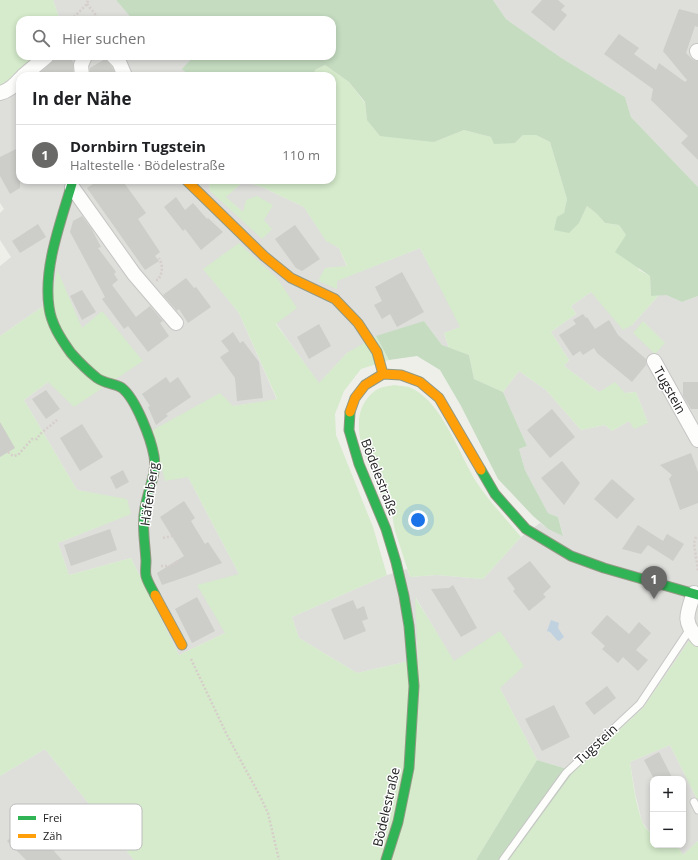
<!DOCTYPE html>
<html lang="de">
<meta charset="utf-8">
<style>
body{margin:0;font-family:"Open Sans",sans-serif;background:#f6f6f6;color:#202124}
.controls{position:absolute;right:12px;bottom:12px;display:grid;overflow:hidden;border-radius:8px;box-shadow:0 2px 6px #0003}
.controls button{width:36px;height:36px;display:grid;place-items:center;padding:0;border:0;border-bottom:1px solid #e0e0e0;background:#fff;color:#202124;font:20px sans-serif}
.you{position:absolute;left:418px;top:520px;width:14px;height:14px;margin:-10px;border:3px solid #fff;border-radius:50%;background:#1a73e8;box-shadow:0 0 0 6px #1a73e833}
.badge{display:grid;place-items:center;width:26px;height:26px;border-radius:50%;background:#696967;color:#fff;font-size:13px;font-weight:700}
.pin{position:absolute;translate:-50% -33px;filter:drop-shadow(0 1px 2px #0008)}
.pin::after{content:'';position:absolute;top:21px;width:14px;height:12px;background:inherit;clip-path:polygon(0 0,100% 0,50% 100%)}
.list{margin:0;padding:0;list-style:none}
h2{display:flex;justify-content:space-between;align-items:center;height:52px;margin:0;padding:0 16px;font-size:17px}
h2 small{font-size:13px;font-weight:400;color:#757577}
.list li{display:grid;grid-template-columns:26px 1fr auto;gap:12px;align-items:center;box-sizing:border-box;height:60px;padding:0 16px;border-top:1px solid #e0e0e0}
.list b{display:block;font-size:15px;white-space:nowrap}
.list p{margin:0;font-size:13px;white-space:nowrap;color:#757577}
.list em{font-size:13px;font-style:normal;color:#757577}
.icon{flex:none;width:22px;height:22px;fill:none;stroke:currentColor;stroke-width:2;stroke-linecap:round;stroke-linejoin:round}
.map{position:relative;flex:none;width:698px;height:860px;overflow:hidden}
.search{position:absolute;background:#fff;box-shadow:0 2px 6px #0003;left:16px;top:16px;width:320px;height:44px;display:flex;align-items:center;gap:10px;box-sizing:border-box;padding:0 14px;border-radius:12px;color:#757577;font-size:15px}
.panel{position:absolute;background:#fff;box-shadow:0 2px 6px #0003;left:16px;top:72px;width:320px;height:112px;border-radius:12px}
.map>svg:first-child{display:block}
.residential{fill:#dededb}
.grass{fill:#d5ebcb}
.forest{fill:#c5dcc1}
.water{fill:#c0d2e0}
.building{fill:#cdcdca}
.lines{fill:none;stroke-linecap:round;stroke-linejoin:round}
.lane-casing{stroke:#c6c6c4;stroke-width:9}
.street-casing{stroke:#c6c6c4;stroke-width:16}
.fast-casing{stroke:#929983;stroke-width:11}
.slow-casing{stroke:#929983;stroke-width:11}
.path{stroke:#d6ceca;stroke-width:2.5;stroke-dasharray:2 2;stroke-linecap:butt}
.lane{stroke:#fdfdfc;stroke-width:7}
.street{stroke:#fdfdfc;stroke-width:14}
.fast{stroke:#30b455;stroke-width:9}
.slow{stroke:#ff9f0a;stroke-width:9}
.labels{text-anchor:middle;stroke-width:3;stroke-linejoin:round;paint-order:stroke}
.street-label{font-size:13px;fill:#212121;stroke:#fff}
.key{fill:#fff;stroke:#bcbcbc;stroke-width:1}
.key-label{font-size:11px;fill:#212121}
</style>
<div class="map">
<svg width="698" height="860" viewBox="0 0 698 860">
<rect width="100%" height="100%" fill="#efefea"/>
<g class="residential">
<path d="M53,0H116L133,20H60Z"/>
<path d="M493,0H698V187L631,117L625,97L560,57L506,19Z"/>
<path d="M40,56H194L183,69L190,76H20V180H208L210,191L243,212L225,197L244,181L264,188L304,207L326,240L339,248L347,267L325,268L336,289V281L420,248L461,327L444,333L449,348L442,345L424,321L347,353L319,384L276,323L203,268L239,313L277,400L233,406L188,477L239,574L225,633L179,655L131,558L69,575L58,543L130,514L127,500L77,490L24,400L48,382L82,328L52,300L0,336V266L11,257L0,240V213L4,209L0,203V65Z"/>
<path d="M591,292L632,325L659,295H666L682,302L698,296V645L691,638L643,708L574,771L537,760L500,688L454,662L416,598L418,659L357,673L299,638L292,617L387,575L407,569L410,577L437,575L483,579L521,537L540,523L548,529L563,535L558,517L548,513L525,470L519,449L527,446L503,392L519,371L546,390L581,430L605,425L612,431L629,421L648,423L636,392L625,393L599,392L564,366L569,360L551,332L576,314L571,306Z"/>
<path d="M670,745L698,801V841L683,855L677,845H683V779H653V836L642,822L635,793L630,762Z"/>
<path d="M45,749L134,860H0V776Z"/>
</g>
<g class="grass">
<path d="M0,0H53L60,20H20V56H40L0,86Z"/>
<path d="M325,65L349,82L365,103L367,120L434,142L464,130L515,143L523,135H536L550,142L567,199L564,213L579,223L587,206L597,214L605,223L619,225L626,235L639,270L650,276L651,296L659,295L632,325L623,330L591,292L571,306L576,314L551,332L569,360L564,366L599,392L615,382L625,393L636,392L648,423L634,429L629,421L612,431L605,425L581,430L546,390L519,371L503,392L474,379L469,355L449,348L444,333L460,327L420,248L337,281V289L318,281L325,268L347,266L339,248L326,241L304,207L264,188L244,181L226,197L243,212L246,200L257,196L273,205L264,220L272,229L262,239L210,191L208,180H332V76H314L315,70Z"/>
<path d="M239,243L277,278L297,308L276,324L319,383L347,353L376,336L389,360L361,369L344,391L335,414L336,435L373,527L387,575L292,617L299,638L357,673L418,659L415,597L454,661L500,631L524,666L500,688L537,760L476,860H134L45,749L0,776V336L52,300L57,269L82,328L102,311L143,361L74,407L48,382L24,400L77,490L127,499L131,514L58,543L69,575L131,558L179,655L225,633L197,585L239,574L188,477L165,481L151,431L220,393L233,406L277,399L239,313L203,269Z"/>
<path d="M643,321L665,343L655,354L633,333Z"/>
<path d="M394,385C399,386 405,386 409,387C442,400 459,455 477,483C490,502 506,519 521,537L483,579L437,575L410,577L395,531L390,503L386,502C371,470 339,417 376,390C381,387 389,386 394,385Z"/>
<path d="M691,638L698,645V801L670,745L630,762C633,782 635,802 642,821C646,832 653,829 653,845H677L683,855L698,841V860H509L574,771L643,708Z"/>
</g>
<g class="forest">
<path d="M116,0H493L506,19L560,57L625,97L631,117L698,187V296L682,302L666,295L651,296L650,276L615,252L626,235L619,225L605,223L597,214L587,206L579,223L569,233L554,230L557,217L564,213L567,199L550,142L536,135H523L515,143L494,144L491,137L464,130L434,142L380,136L367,120L365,102L349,82L325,65L315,70L314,76H190L182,69L194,56H332V20H133Z"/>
<path d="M424,321L442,345L469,355L474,379L503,392L527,446L519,449L525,470L548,513L558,517L563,536L548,529L533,516L498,479L461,406L440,370L417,356L389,360L376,336Z"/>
<path d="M537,760L574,771L509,860H476Z"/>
</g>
<path class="water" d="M551,620L559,623L558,628L564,637L559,641L557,640L550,632L547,631Z"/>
<g class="building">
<path d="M542,0H558L565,6L561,10L567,15L554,31L531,12Z"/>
<path d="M679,9L698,14V27L695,26L686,53L693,60L698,61V160L681,143L688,136L651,100L653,89L604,54L619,34L639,48L634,54L656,70L659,63L685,82L687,80L663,51Z"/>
<path d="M59,56H70L73,62V76H36Z"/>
<path d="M105,59L112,67L116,76H90V68Z"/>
<path d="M20,147V188L10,194L0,176V157Z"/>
<path d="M99,180H122L146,213L138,219L160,252L155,256L159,261L145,270L87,188Z"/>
<path d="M176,197L185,210L193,203L207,219L208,218L223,232L201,250L185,229L183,231L164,207Z"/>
<path d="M82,216L91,228L101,247L98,248L116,272L114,274L118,280L112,285L136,317L150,306L163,321L160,323L169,336L148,352L128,326L124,329L102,299L105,297L70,232L73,221Z"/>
<path d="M38,224L46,237L20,253L12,241Z"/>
<path d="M295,225L320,259L302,271L296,268L275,239Z"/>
<path d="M402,272L424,312L397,327L390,314L382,319L374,305L382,301L375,287Z"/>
<path d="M186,278L194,288L196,287L211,307L188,323L179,309L177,311L163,295Z"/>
<path d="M82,290L96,312L82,320L70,296Z"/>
<path d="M583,314L586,318L587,317L595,329L609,320L618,335L646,359V365L632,382L597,353L594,348L583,355L580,351L573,356L559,335L576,324L573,320Z"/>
<path d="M319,324L331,346L309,359L297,337Z"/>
<path d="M233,332L240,343L243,341L259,362L263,398L237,401L235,378L220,357L229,351L221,341Z"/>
<path d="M166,377L170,383L178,377L191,397L166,414L168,416L156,425L148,407L150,406L142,394Z"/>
<path d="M683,382H698V409H691L683,396Z"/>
<path d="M46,390L60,409L46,419L32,399Z"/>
<path d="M552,409L575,437L550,458L527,430Z"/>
<path d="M0,422L15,448L0,457Z"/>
<path d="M82,424L103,457L80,471L60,438Z"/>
<path d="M691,453L698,472V503L680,510L669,479L672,475L660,465Z"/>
<path d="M562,461L580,483L564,505L541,478Z"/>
<path d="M123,470L129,482L116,489L110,477Z"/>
<path d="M612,479L635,499L617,519L594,499Z"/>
<path d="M184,501L195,518L191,521L205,544L208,542L222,563L191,575L162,585L157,573L184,556L160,517Z"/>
<path d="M638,525L663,541L667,534L684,544L673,561L648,545L641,554L622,549Z"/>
<path d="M110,529L117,550L71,566L64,545Z"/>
<path d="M530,561L551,587L543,594L546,597L529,611L513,591L515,589L507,578Z"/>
<path d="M453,585L477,628L461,637L431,589L449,588Z"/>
<path d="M197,597L215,631L192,643L175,609Z"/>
<path d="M353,600L357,609L364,606L368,619L362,621L366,631L344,640L331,609Z"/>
<path d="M607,615L629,634L639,622L651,633L636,650L648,660L638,671L623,657L618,663L602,649L605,646L591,633Z"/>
<path d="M607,686L616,698L594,715L585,703Z"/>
<path d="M554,705L570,737L542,751L525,719Z"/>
<path d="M659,752L673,779H654L644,760Z"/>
<path d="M22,827L30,836L40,827L58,846L53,850L62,860H26L7,841Z"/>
</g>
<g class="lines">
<defs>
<g id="lane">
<path d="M694,802L698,810"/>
<path d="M503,860L566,773L640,704L690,629"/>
</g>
<g id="street">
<path d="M697,51L698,53"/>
<path d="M113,56L119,62L125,76"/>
<path d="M23,76L47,56"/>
<path d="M82,76L81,65L85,56"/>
<path d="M0,93C8,91 15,85 20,79"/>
<path d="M72,187L134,274L176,323"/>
<path d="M654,361L698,440"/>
<path d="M694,593C687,614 682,621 698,639"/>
</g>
<g id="fast">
<path d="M73,180C62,219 43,266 49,307C51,324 61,339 71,353C79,362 88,371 97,378C105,384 115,383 122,388C136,399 151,439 154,456C157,472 149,488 146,503C141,523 145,542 146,561C146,566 145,571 146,576C148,583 152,589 155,595"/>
<path d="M350,412L349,430L359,464L386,529L396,562L404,596L409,626L414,686L409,768L398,822L386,860"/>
<path d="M481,470L495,494L526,529L571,556L604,568L698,595"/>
</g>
<g id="slow">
<path d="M186,180L264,256L291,278L335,299L358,323L377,352L383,374"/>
<path d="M350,412L355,398L365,385L383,374L401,375L420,382L439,398L481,470"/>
<path d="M155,595L182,645"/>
</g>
</defs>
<use href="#lane" class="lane-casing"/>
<use href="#street" class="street-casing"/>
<use href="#fast" class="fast-casing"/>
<use href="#slow" class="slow-casing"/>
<g class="path">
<path d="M87,4L100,20"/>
<path d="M71,20L87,4L88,0"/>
<path d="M156,280H158C163,272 163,266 159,258"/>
<path d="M8,452L13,456L18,455L32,439H37L40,434L57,420"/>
<path d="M696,537L694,543L698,571"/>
<path d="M163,538L172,536"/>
<path d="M161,566H170L178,561"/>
<path d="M191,659L227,735L261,798L268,813L279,860"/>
</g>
<use href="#lane" class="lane"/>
<use href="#street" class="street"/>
<use href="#fast" class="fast"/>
<use href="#slow" class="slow"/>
</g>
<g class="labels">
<g class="street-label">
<text transform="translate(670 390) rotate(61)" y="5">Tugstein</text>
<text transform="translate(380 477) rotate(69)" y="5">Bödelestraße</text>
<text transform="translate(149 494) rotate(-82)" y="5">Häfenberg</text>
<text transform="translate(596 744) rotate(-43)" y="5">Tugstein</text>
<text transform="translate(386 807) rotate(-77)" y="5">Bödelestraße</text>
</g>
</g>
<rect x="10" y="804" width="132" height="46" rx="6" class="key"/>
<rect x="18" y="816" width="18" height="4" fill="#30b455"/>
<rect x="18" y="834" width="18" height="4" fill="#ff9f0a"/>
<g class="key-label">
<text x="43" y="822">Frei</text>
<text x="43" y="840">Zäh</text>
</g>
</svg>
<div class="controls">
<button>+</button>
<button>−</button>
</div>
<div class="you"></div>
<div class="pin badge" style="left:654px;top:599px">1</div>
<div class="search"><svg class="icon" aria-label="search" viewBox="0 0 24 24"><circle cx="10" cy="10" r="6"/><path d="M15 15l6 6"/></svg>Hier suchen</div>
<section class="panel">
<h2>In der Nähe<small></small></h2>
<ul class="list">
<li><span class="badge">1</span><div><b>Dornbirn Tugstein</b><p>Haltestelle · Bödelestraße</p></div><em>110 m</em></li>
</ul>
</section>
</div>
